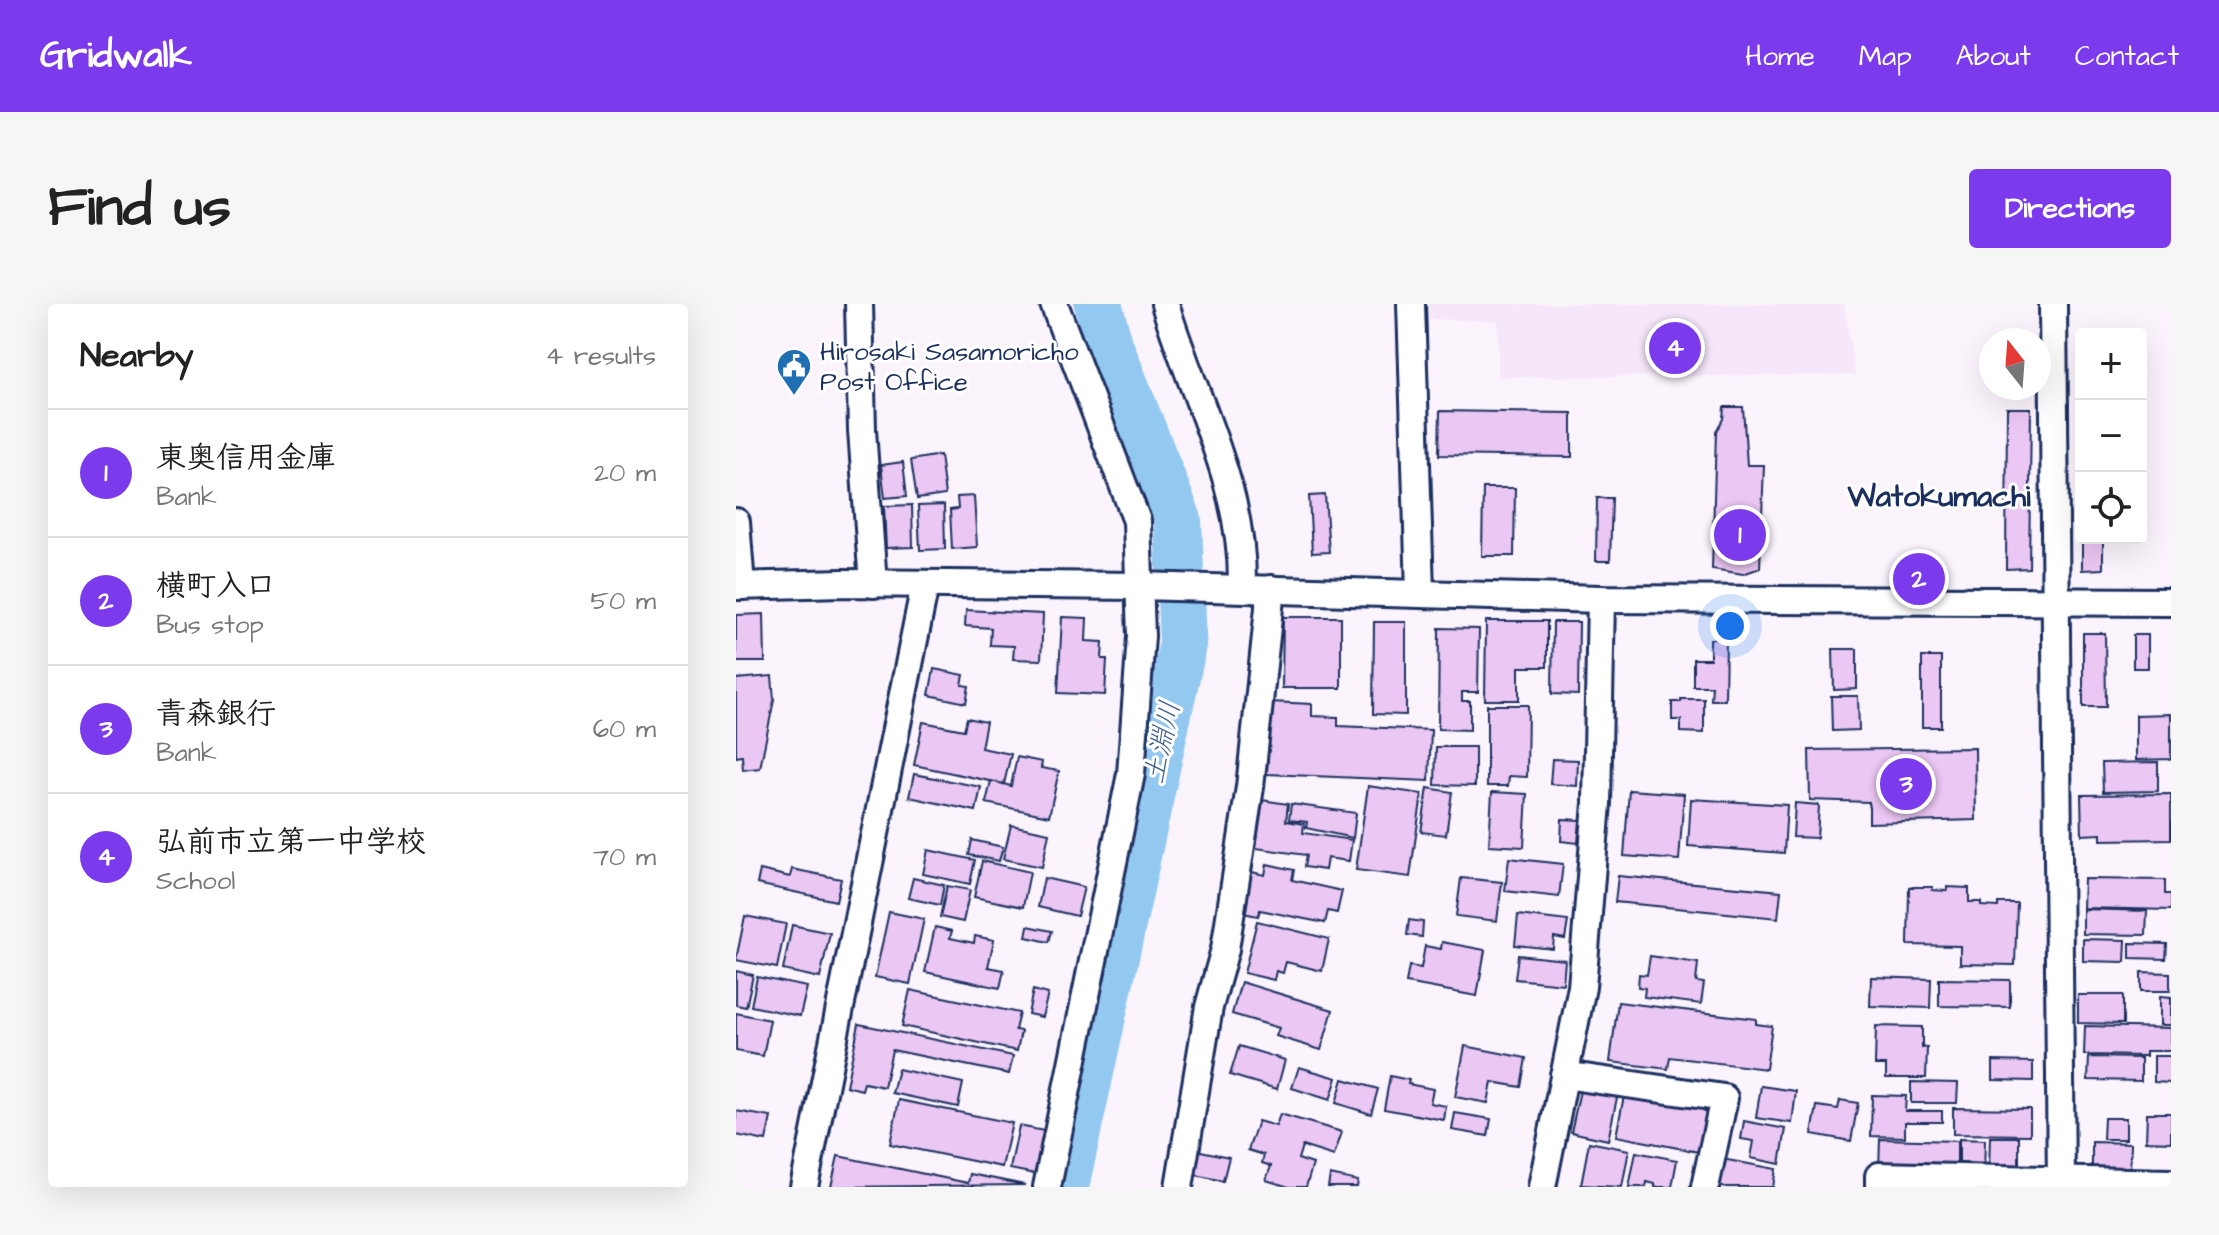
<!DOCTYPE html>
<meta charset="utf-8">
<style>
body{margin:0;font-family:"Architects Daughter","Klee One",sans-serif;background:#f6f6f6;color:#222}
.controls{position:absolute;right:24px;top:24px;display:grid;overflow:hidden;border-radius:8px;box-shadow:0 8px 32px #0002}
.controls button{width:72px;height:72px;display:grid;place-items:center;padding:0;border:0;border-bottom:2px solid #e0e0e0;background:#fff;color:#222;font:40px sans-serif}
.compass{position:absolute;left:1243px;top:24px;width:72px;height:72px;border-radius:50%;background:#fff;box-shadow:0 8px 32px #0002;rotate:343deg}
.you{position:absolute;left:994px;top:322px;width:28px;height:28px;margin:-20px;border:6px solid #fff;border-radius:50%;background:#1a73e8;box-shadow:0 0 0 12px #1a73e833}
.badge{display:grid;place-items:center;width:52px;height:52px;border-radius:50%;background:#7c3aed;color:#fff;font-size:26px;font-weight:700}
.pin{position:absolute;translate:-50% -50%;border:4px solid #fff;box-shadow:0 2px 8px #0006}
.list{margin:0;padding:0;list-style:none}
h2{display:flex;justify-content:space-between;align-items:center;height:104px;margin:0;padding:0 32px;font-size:34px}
h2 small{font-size:26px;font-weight:400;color:#767676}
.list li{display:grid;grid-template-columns:52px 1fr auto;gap:24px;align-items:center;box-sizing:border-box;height:128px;padding:0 32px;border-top:2px solid #e0e0e0}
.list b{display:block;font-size:30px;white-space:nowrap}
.list p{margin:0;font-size:26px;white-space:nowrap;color:#767676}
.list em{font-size:26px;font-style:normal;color:#767676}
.icon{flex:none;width:44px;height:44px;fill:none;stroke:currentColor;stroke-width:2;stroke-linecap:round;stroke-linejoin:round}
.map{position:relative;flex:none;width:1435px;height:883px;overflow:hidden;border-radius:8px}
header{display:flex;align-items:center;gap:48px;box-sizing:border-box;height:112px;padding:0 40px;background:#7c3aed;color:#fff}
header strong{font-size:38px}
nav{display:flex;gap:44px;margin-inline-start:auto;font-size:28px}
.intro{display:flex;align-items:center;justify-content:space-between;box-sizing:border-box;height:192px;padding:0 48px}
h1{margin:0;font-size:56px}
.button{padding:20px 36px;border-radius:8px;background:#7c3aed;color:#fff;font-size:28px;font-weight:700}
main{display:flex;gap:48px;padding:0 48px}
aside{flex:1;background:#fff;border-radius:8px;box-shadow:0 8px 32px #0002}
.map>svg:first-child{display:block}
.built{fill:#f6e6fa}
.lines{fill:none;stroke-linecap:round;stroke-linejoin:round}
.river{stroke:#93c9f1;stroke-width:48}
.building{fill:#ebc7f3;stroke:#1b2f5e;stroke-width:2}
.minor-casing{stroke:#1b2f5e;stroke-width:32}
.minor{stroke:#fff;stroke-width:26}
.labels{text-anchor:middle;stroke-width:6;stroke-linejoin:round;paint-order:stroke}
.poi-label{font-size:26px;fill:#1b2f5e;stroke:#fff;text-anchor:start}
.water-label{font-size:28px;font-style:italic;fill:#3f5d8a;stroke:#fff}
.quarter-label{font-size:30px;font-weight:bold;fill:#1b2f5e;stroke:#fff}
</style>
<header>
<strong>Gridwalk</strong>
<nav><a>Home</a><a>Map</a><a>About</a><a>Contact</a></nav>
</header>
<div class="intro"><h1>Find us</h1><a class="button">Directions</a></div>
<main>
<aside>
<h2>Nearby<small>4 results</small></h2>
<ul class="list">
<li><span class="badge">1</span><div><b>東奥信用金庫</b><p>Bank</p></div><em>20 m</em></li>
<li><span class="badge">2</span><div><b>横町入口</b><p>Bus stop</p></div><em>50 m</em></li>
<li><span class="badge">3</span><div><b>青森銀行</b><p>Bank</p></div><em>60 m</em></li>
<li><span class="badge">4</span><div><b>弘前市立第一中学校</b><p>School</p></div><em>70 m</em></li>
</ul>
</aside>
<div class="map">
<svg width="1435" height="883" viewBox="0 0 1435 883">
<rect width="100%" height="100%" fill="#fbf4fd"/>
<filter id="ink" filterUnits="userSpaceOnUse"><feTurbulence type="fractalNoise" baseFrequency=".0125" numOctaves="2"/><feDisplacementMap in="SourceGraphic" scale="16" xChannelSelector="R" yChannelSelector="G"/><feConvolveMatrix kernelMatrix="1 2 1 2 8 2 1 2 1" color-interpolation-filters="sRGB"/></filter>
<g filter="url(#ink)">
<path class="built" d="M692,0H1108L1119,71L762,73V17L693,15Z"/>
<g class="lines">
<path class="river" d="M329,883L447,340L442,216L373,41L362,0"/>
</g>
<g class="building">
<path d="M988,103H1007L1011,161H1028L1024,264L1007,270L976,265L980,127L987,115Z"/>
<path d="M1271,104H1295L1293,264L1270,265Z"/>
<path d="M704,107L836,109V153L703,151Z"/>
<path d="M204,151L209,191L181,195L175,156Z"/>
<path d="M167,158L171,192L149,194L145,161Z"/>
<path d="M747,184H779L778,252H746Z"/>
<path d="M589,191L593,248L576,249L573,192Z"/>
<path d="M238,192L241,243L216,245L214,206L222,205L221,193Z"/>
<path d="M861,194H876L874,257H860Z"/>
<path d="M176,201L177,243L150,244L148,202Z"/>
<path d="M208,201L209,245L184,246L182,202Z"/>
<path d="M1346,234H1367V265L1346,266Z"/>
<path d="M230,306L307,310L305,356L277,355L278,342L254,341L255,324L229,322Z"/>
<path d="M28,310L29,358H0V311Z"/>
<path d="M326,313L351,314L350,337L367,338L366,355H371L369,391L322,389Z"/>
<path d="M547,313H605V384H546Z"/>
<path d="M750,317H811V363H783V396H749Z"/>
<path d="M638,318H670V411L637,410Z"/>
<path d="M817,318H843L842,391L816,390Z"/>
<path d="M703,324L743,325L742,388H726V397H734V426L702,425Z"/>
<path d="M1347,329H1369L1370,403H1347Z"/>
<rect x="1397" y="331" width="15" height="33"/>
<path d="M974,335H990L989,396H975L976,382H957V355H974Z"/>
<path d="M1097,345H1121V385L1098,386Z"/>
<rect x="1186" y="353" width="19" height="70"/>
<path d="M198,365L228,371L226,381L233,382L230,399L193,391Z"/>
<path d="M36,372L38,396L24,464L7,466L6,452L0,453V375Z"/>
<path d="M1095,392H1122L1123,426L1096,427Z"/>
<path d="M945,395H968V429L945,428V416H936V398H945Z"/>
<path d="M534,398L576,400V412L602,413V422L695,426L693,477L531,470Z"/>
<path d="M751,401H792L791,473L773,472L772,482H751Z"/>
<path d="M1435,410V455L1400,456V411Z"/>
<path d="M231,414L250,418L245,444L275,450L268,480L178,461L187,418L228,426Z"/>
<path d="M700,443H739V482L699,481Z"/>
<path d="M1239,444L1240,516L1133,519V498L1074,496L1073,446Z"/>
<path d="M281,453L306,458L305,464L323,467L313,512L250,499L255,477L275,482Z"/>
<path d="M816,455L842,456L841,482L814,480Z"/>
<path d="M1422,458V487L1367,488L1366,459Z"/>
<path d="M178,470L245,483L240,507L173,493Z"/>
<path d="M632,482L686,490L674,573L620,566Z"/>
<path d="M692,484L716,488L710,531L685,528Z"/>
<path d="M893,486L948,490L943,556L888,552Z"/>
<path d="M756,488L791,490L788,543L753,541Z"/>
<path d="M1435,490V535L1365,536V530L1346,531L1345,491Z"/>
<path d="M955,495L1051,501L1048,549L952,542Z"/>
<path d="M526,496L552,500L550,517L568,520L567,529L616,536L613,557L591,554L589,566L568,563L570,551L520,544Z"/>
<path d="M1059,499L1083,501L1081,534L1057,533Z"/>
<path d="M555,500L620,509L617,534L570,524L571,518L553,516Z"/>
<path d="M826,515L844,516L842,539L825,537Z"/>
<path d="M275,521L313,529L306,563L267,555Z"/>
<path d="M236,536L267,543L263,557L233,551Z"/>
<path d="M192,546L239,556L234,580L187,570Z"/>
<path d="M773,554L827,560L823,593L769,587Z"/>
<path d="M246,557L294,568L287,603L238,593Z"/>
<path d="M531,560L558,566L556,576L606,587L601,609L592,607L589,619L524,606L522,612L507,609L516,568L529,571Z"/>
<path d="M56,565L105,575L100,597L21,580L24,566L54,573Z"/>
<path d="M882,572L1045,587L1042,614L879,598Z"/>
<path d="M177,574L208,581L204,601L172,594Z"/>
<path d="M308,574L348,583L341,612L302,603Z"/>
<path d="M725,574L766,578L761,617L720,612Z"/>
<path d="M1348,575L1429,576V590H1435V606L1347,604Z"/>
<path d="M211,582L234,586L227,618L204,613Z"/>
<path d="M1173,583H1197L1196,586L1211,587V583L1233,584V598H1245V602L1262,603V599H1281L1279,661L1224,660V642L1172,641Z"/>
<path d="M1347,605L1411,607L1410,631L1347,630Z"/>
<path d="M153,608L188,615L174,680L139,673Z"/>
<path d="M782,611L832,617L829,635L818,633L817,645L779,641Z"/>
<path d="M9,612L50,620L41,664L0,656Z"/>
<path d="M673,616L687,618L686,633L671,631Z"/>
<path d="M521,617L593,635L586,667L550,658L547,669L540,667L538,676L508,669Z"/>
<path d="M56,621L94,629L84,674L47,666Z"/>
<path d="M292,622L316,627L313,638L290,633Z"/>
<path d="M199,623L216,627L214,634L238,639L239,632L258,636L252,663L268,666L264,684L189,668Z"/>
<path d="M1347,635L1390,636L1389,658L1347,657Z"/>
<path d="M706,638L749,646L741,692L670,679L673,662L685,664L689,642L705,645Z"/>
<path d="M1394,639L1431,640L1430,655L1394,654Z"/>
<path d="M782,651L829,656L827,680L779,675Z"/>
<path d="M914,652L962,659L960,678L968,679L965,700L908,693L909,684L902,683L903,670L911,671Z"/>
<path d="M0,667L17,671L10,703L0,701Z"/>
<path d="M1405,668L1434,669V687H1405Z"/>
<path d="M21,673L71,683L64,712L15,702Z"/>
<path d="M1135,673L1195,675L1194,704L1134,702Z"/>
<path d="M1203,675L1274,676V703L1203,702Z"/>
<path d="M505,678L597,706L585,746L540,732L543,724L496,710Z"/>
<path d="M174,686L283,709L279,726L285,727L281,747L166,722Z"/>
<path d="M297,686L312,690L306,713L292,710Z"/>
<path d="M1342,691H1387V720L1342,719Z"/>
<path d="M1424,692L1435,693V721H1424Z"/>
<path d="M882,698L1020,715V720L1036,722L1030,765L934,753L932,765L874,758Z"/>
<path d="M0,709L34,716L27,752L0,747Z"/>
<path d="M123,720L277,752L273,770L156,746L148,783L128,779L126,786L110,782Z"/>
<path d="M1140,722L1186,723V744L1191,743L1190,774H1150V761H1139Z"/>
<path d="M1349,722L1435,724V747H1410V752L1348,751Z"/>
<path d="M503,742L549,756L541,785L494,771Z"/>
<path d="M729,742L790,754L785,783L756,778L752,799L719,793Z"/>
<path d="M1418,752H1435V779L1418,778Z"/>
<path d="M1353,753L1405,754V777L1352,776Z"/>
<path d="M1257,757L1297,758V777L1257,776Z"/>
<path d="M563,763L601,774L594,796L556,784Z"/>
<path d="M162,765L227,779L222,803L156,789Z"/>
<path d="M654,772L673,776L672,780L697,785L694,799L710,802L708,816L648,805Z"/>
<path d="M607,775L642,785L635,810L600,799Z"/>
<path d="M1175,778L1222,779L1221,799H1175Z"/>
<path d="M845,782L882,789L872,836L835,828Z"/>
<path d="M1025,782L1060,787L1056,819L1020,814Z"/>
<path d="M889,787L965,802L971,811L963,848L880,832Z"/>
<path d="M1136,791L1170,792L1169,807H1206V818H1169V833L1135,832Z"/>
<path d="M163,796L276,819L266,863L154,840Z"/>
<path d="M1104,796L1122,799L1115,837L1076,830L1081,802L1102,805Z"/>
<path d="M1217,804L1294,805V831L1217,830Z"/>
<path d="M0,807L35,813L30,837L0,831Z"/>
<path d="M719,809L755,815L752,832L716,826Z"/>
<path d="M1411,809H1435V838L1410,837Z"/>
<path d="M544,810L606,828L598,852L566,842L562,855L577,860L570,883H553L530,876L535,862L526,859L528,851L512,846L522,817L540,822Z"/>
<path d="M1368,814H1390V835H1367Z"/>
<path d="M1008,817L1050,825L1044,860L1015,854L1018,837L1005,835Z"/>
<path d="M283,822L308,827L299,870L274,865Z"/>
<path d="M1254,833H1283V866H1253Z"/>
<path d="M1144,835L1221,837V867L1143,866Z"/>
<path d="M1223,835L1249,836L1248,869L1223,868Z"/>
<path d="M853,838L893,846L886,883L845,881Z"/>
<path d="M1356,838L1395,839L1394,870L1356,869Z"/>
<path d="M460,846L493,853L487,877L455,870Z"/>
<path d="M900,848L941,856L936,883H919V880L911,878L910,883H893Z"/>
<path d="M102,852L232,879L234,870L289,881L95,883Z"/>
<path d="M986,855L1040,865L1037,883H981Z"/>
<path d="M594,871L622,877L621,883H592Z"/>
</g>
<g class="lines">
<defs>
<g id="minor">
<path d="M123,0L126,126L137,280"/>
<path d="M429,0C458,97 508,180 506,284"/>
<path d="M675,0L684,288"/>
<path d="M1317,0L1325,883"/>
<path d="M0,218L5,282"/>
<path d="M0,282L106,279L403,282L865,295L1435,298"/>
<path d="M828,771L988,794L969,883"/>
<path d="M68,883L189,281"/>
<path d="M311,883L395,470L405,332L401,217L318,0"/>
<path d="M443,883L473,703L489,645L514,483L535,285"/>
<path d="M806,883L846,683L861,499L865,295"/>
<path d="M1143,883V872L1435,879"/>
</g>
</defs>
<use href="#minor" class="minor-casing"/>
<use href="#minor" class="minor"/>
</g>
</g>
<defs>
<symbol id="civic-pin" viewBox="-11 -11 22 30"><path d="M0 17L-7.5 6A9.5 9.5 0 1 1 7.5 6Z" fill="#1f6fb2" stroke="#fff"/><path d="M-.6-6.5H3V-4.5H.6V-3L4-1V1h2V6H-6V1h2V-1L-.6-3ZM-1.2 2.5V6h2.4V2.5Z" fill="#fff"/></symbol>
</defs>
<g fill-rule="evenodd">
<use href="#civic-pin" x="38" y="42" width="40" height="54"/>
</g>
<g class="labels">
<g class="poi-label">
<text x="84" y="56">Hirosaki Sasamoricho<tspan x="84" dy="30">Post Office</tspan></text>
</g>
<g class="water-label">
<text transform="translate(425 438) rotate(-78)" y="10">土淵川</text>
</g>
<g class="quarter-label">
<text x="1203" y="202">Watokumachi</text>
</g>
</g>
</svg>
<div class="controls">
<button>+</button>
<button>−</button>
<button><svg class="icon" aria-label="locate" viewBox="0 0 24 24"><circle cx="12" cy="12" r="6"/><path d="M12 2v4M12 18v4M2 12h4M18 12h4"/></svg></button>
</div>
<svg class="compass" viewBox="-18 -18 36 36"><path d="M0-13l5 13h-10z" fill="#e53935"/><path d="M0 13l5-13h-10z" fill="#767676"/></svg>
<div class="you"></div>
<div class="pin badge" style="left:1004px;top:231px">1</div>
<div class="pin badge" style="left:1183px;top:275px">2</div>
<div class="pin badge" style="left:1170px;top:480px">3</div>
<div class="pin badge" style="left:939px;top:44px">4</div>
</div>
</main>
